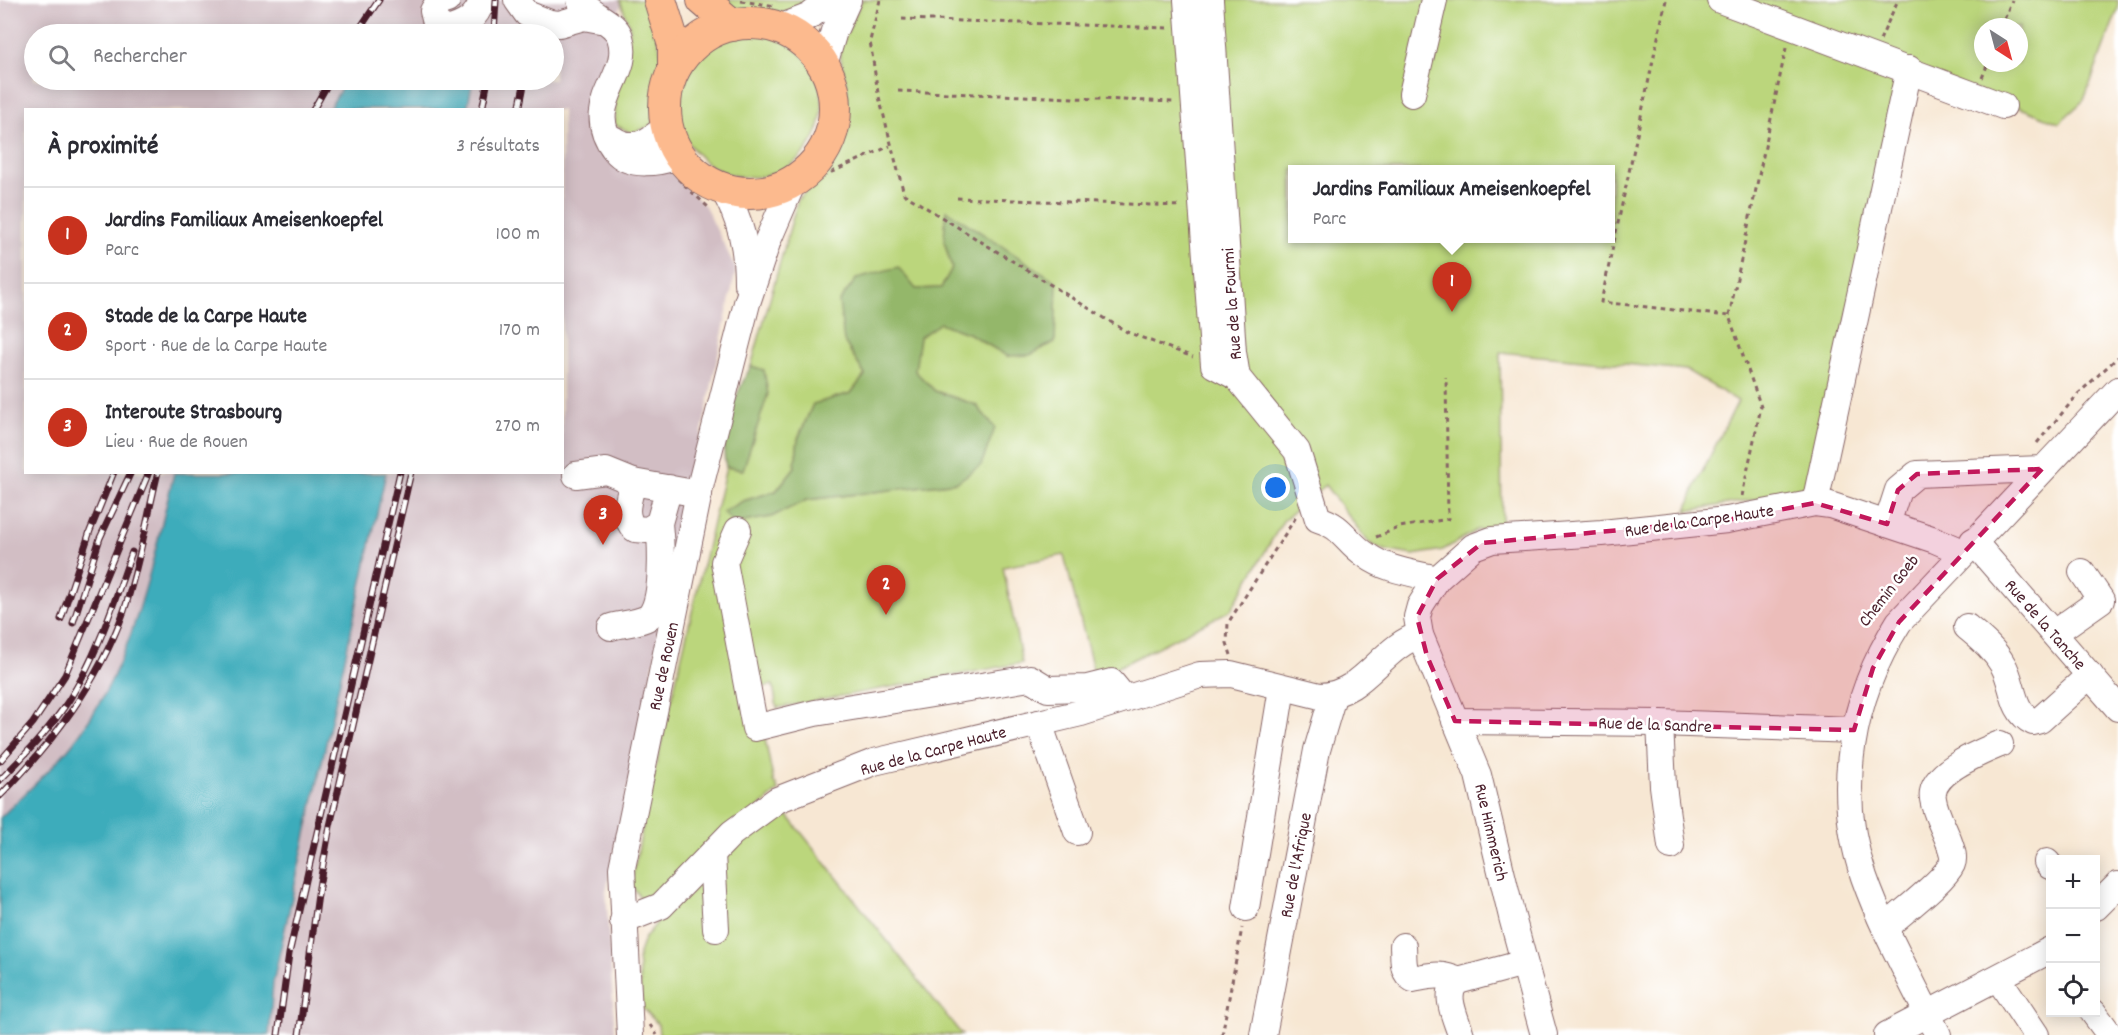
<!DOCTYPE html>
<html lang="fr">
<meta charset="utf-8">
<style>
body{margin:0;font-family:Dekko,sans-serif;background:#f2f2f3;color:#2b2b33}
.controls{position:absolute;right:18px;bottom:18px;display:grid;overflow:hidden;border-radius:0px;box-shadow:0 3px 15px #0003}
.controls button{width:54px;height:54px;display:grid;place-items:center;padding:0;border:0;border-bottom:2px solid #e1e1e2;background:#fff;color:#2b2b33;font:30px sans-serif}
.compass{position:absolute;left:1974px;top:18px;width:54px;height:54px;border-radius:50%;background:#fff;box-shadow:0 3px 15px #0003;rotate:144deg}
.you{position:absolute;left:1276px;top:488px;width:21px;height:21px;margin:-15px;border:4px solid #fff;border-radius:50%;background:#1a73e8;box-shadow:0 0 0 9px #1a73e833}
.badge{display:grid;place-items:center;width:39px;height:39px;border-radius:50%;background:#c8321e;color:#fff;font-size:20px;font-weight:700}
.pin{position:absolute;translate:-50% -50px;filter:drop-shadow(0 2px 3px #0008)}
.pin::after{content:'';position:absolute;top:32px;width:21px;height:18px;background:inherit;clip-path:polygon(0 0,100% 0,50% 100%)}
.popup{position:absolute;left:1288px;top:165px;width:327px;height:78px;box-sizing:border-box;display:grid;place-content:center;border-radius:0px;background:#fff;filter:drop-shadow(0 2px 4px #0005);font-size:20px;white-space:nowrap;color:#7c7c81}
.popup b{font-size:22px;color:#2b2b33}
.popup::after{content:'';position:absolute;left:50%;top:100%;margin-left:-12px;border:12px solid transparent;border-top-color:#fff}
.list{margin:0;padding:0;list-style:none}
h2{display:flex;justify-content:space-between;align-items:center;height:78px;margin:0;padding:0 24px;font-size:26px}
h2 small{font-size:20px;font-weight:400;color:#7c7c81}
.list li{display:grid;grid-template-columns:39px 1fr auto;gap:18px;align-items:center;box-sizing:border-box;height:96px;padding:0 24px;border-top:2px solid #e1e1e2}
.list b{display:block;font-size:22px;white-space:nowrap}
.list p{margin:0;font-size:20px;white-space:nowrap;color:#7c7c81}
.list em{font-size:20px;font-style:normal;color:#7c7c81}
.icon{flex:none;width:33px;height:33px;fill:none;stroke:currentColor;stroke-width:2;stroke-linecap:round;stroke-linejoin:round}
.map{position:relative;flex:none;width:2118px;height:1035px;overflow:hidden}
.search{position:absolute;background:#fff;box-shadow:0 3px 15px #0003;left:24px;top:24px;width:540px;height:66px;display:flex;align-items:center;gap:15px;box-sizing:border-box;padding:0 21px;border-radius:33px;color:#7c7c81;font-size:22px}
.panel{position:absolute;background:#fff;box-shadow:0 3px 15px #0003;left:24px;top:108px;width:540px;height:366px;border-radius:0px}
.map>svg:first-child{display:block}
.industrial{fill:#d2bec4;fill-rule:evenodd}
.green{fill:#bbd67b;stroke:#827a53;stroke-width:1.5;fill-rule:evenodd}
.forest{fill:#94b76b;stroke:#6f6b4b;stroke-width:1.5}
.water{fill:#3eacbb;stroke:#446673;stroke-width:1.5}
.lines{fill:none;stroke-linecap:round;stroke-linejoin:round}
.minor-casing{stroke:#876566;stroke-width:28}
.major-casing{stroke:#876566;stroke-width:34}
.path{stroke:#876566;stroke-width:3;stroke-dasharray:4.5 4.5;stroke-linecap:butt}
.minor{stroke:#fff;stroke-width:26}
.major{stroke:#fcba8e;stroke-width:32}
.rail-casing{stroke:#4a1f2b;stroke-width:7}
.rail{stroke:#fff;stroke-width:4.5;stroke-dasharray:14;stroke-linecap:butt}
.marked{fill:#c2185b;fill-opacity:0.2;stroke:#c2185b;stroke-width:4.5;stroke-dasharray:12 8;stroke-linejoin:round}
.labels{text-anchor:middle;stroke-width:5;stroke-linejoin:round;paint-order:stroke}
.street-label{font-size:18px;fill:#4a1f2b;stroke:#fff}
</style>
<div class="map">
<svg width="2118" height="1035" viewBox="0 0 2118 1035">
<rect width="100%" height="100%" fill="#fff"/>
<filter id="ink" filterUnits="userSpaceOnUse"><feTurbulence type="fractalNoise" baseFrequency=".0167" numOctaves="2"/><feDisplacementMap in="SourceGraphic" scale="12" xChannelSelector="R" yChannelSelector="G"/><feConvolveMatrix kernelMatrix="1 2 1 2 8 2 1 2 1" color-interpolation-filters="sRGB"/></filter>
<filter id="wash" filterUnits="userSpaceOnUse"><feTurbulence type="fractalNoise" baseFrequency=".008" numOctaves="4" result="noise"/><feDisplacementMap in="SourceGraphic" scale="24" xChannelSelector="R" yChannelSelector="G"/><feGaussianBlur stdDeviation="1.35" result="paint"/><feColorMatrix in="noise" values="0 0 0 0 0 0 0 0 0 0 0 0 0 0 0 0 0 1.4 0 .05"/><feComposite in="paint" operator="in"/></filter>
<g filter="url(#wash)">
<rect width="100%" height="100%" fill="#f7e7d3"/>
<path class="industrial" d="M0,0H620L621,5L594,96L593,113L599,148L629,166L662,163L705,206L736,269L606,891L615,1035H0ZM34,34H554V80H34ZM26,110H562V472H26Z"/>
<g class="green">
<path d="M620,0H650L663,63L656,83L653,125L632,133L615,125L616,80L628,50L630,28Z"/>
<path d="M717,0H817L793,13L730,8Z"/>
<path d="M862,0H2118V9L2084,100L2059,123L1904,62L1809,490L1687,511L1696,484L1738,401L1686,370L1500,352L1502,529L1477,530L1443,550L1413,555L1384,550L1369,543L1325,485L1283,521L1231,610L1116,668L1094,673L1064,555L1003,567L1022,663L777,708L773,685L755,688L774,784H776L778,791L657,895L644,902L631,885L650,791L726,467L742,470L764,370L751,366L798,199L823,176L838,154L846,132L847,87L839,50ZM1983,27H2019V63H1983ZM1293,170H1611V238H1293ZM944,241L1007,356L970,334L940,323L920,337L914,371L935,391L976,405L957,482L806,500L771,517L723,512L743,501L776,491L795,467L798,438L813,404L851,393L865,375L844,341L916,289L941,288L952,268Z"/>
<circle cx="750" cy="105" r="72"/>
<path d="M781,807L962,1035H659L658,1024L642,1008L638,956L644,939L662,916L738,840Z"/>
</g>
<g class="forest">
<path d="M946,210L1057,282L1055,342L1030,355L1007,356L970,334L940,323L920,337L915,371L935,391L976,405L995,428L981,465L957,482L807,500L771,517L734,524L723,512L743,501L776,491L795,467L798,439L813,404L851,393L865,375L844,341L839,302L857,278L898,267L916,289L941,288L952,268L944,241Z"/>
<path d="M751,366L764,370L768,394L743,470L726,467C718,433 735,396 751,366Z"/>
</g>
<g class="water">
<path d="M346,80H473L467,109H329Z"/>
<path d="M174,473H386L273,983L269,1035H0V818C24,794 52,770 73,743C134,664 151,567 174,473Z"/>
</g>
</g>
<g filter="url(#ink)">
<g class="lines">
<defs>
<g id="minor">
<path d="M447,0L438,3L433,11L436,23L447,30C465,25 477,18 482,0"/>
<path d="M517,0L527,14L550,23L559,24L584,17L600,20"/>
<path d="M580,0C590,16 615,21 620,37C634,77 579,103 615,150C630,169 660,162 680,156"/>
<path d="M1187,0L1214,365L1237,377"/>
<path d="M1210,0L1233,352L1237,377L1297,451L1318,519C1343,526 1346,542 1366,555C1386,570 1413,573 1437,579"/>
<path d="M1720,0L2003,106"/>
<path d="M779,28L810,16L830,0"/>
<path d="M824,65L834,31L848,0"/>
<path d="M1412,94L1434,0"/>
<path d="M613,139C634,153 650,141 667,126"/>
<path d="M723,189C741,220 747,247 747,283"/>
<path d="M576,475L606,471L633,482"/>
<path d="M669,488L659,523L648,530L635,529C621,516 629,499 633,482L699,494"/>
<path d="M1815,503L1909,69"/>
<path d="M1887,524L1898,490L1917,474L2042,469"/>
<path d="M738,530L724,562L755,728L815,713L1030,678L1048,689L1087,688L1111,682L1125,699"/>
<path d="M1973,541L2118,708"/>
<path d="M611,627C622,624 638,623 647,618C665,608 661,542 659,523"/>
<path d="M1967,627C1980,638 1994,649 2003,665C2014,683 2011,712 2033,722L2040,720L2090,675"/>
<path d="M2054,633L2101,600L2082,572"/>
<path d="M1455,721L1660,723L1854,730"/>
<path d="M1039,723L1077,832"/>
<path d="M1660,723L1663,786L1671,846"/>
<path d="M712,854L716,929"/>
<path d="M2047,862L2050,866"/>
<path d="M2096,907L2118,885"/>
<path d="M1246,908L1282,688"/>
<path d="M623,921L661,906L732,833L777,800L874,762L1081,713L1200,675L1231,674L1320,696C1364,695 1381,647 1420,635"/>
<path d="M1886,927C1901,913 1944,881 1952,864C1955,857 1951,848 1949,842C1944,828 1935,813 1933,799C1928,773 1981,752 2000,744"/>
<path d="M1403,946C1404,958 1401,972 1413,979C1429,976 1442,972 1458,981"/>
<path d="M1998,978L2036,1035"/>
<path d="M2093,1012L2110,1035"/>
<path d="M630,1035L622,868L701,483L747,303L768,240L793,182"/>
<path d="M1263,1035L1317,750L1333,696"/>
<path d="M1461,1035C1456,1018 1442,993 1458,981L1524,963"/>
<path d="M1544,1035L1512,917L1478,775L1420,635L1417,617L1420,606L1437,579L1473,547L1492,540L1602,533L1727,520L1815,503L1830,505L1935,540L1963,552"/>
<path d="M1887,1035L2050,950"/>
<path d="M1938,1035C1913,983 1883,931 1864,877C1834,790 1851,698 1899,622L2118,390"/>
</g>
<g id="major">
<path d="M660,0L674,45V69"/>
<path d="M703,0L732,25"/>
<circle cx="750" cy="108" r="85"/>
</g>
</defs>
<use href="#minor" class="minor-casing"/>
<use href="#major" class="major-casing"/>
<g class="path">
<path d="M880,0L870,41L878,93L904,194L1127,332L1193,357"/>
<path d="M1666,0L1601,302L1729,316L1761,407L1742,496"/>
<path d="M741,1L776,6"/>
<path d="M902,19L1169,28"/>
<path d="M2001,27L2012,0"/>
<path d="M1880,40L1898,0"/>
<path d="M1982,78L1988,63"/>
<path d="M898,91L1174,102"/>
<path d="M816,162L832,172L890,146"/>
<path d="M678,179L708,207"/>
<path d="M814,184C846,148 853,119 843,72"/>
<path d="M957,198L1181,206"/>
<path d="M1729,316L1786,48"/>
<path d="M2037,443L2079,393L2118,357"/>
<path d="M1376,537L1400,527L1448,519L1446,377"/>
<path d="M1231,655L1227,643L1228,623L1296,517"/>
<path d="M650,1025L657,1035"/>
<path d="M1222,1035L1242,928"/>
</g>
<use href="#minor" class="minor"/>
<use href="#major" class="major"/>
<defs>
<g id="rail">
<path d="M356,34L379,0"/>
<path d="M494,34L496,0"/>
<path d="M313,110L330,80"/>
<path d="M482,110L488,80"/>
<path d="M519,110L525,80"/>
<path d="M61,619L90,531L114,472"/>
<path d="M73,623L100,538L131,472"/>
<path d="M0,761L33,723L65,675L149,472"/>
<path d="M0,780C25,755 50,729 69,700C98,654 114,602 132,552"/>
<path d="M0,796C53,742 98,683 124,611C139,566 147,518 158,472"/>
<path d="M278,1035L289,954L400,472"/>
<path d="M299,1035L319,887L330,826L411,472"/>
</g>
</defs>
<use href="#rail" class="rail-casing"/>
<use href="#rail" class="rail"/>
</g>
</g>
<path class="marked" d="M2042,469L1899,622L1873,668L1854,730L1455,721L1427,656L1417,617L1437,579L1482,543L1727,520L1815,503L1887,524L1898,490L1917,474Z"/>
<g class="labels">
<g class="street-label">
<text transform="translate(1231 304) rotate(-94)" y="6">Rue de la Fourmi</text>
<text transform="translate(1699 520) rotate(-8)" y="6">Rue de la Carpe Haute</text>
<text transform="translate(1888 590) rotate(-52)" y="6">Chemin Goeb</text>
<text transform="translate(2046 624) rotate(49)" y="6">Rue de la Tanche</text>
<text transform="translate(663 666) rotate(-78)" y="6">Rue de Rouen</text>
<text transform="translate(1655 724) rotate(2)" y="6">Rue de la Sandre</text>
<text transform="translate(933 750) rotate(-15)" y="6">Rue de la Carpe Haute</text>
<text transform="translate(1492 832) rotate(77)" y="6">Rue Himmerich</text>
<text transform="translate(1295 865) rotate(-79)" y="6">Rue de l'Afrique</text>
</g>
</g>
</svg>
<div class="controls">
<button>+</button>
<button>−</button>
<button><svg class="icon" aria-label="locate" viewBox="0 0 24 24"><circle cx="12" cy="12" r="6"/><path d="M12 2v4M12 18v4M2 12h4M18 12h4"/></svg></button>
</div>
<svg class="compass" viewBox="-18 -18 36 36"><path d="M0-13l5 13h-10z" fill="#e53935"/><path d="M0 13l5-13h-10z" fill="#7c7c81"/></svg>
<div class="you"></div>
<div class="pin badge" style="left:1452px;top:312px">1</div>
<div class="popup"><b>Jardins Familiaux Ameisenkoepfel</b>Parc</div>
<div class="pin badge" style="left:886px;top:615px">2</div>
<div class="pin badge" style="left:603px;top:545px">3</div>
<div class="search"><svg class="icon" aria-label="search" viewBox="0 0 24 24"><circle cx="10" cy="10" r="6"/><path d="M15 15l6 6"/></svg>Rechercher</div>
<section class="panel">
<h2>À proximité<small>3 résultats</small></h2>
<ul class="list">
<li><span class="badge">1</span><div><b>Jardins Familiaux Ameisenkoepfel</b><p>Parc</p></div><em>100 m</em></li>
<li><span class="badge">2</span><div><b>Stade de la Carpe Haute</b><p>Sport · Rue de la Carpe Haute</p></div><em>170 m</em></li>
<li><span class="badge">3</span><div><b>Interoute Strasbourg</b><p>Lieu · Rue de Rouen</p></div><em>270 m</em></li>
</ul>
</section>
</div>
